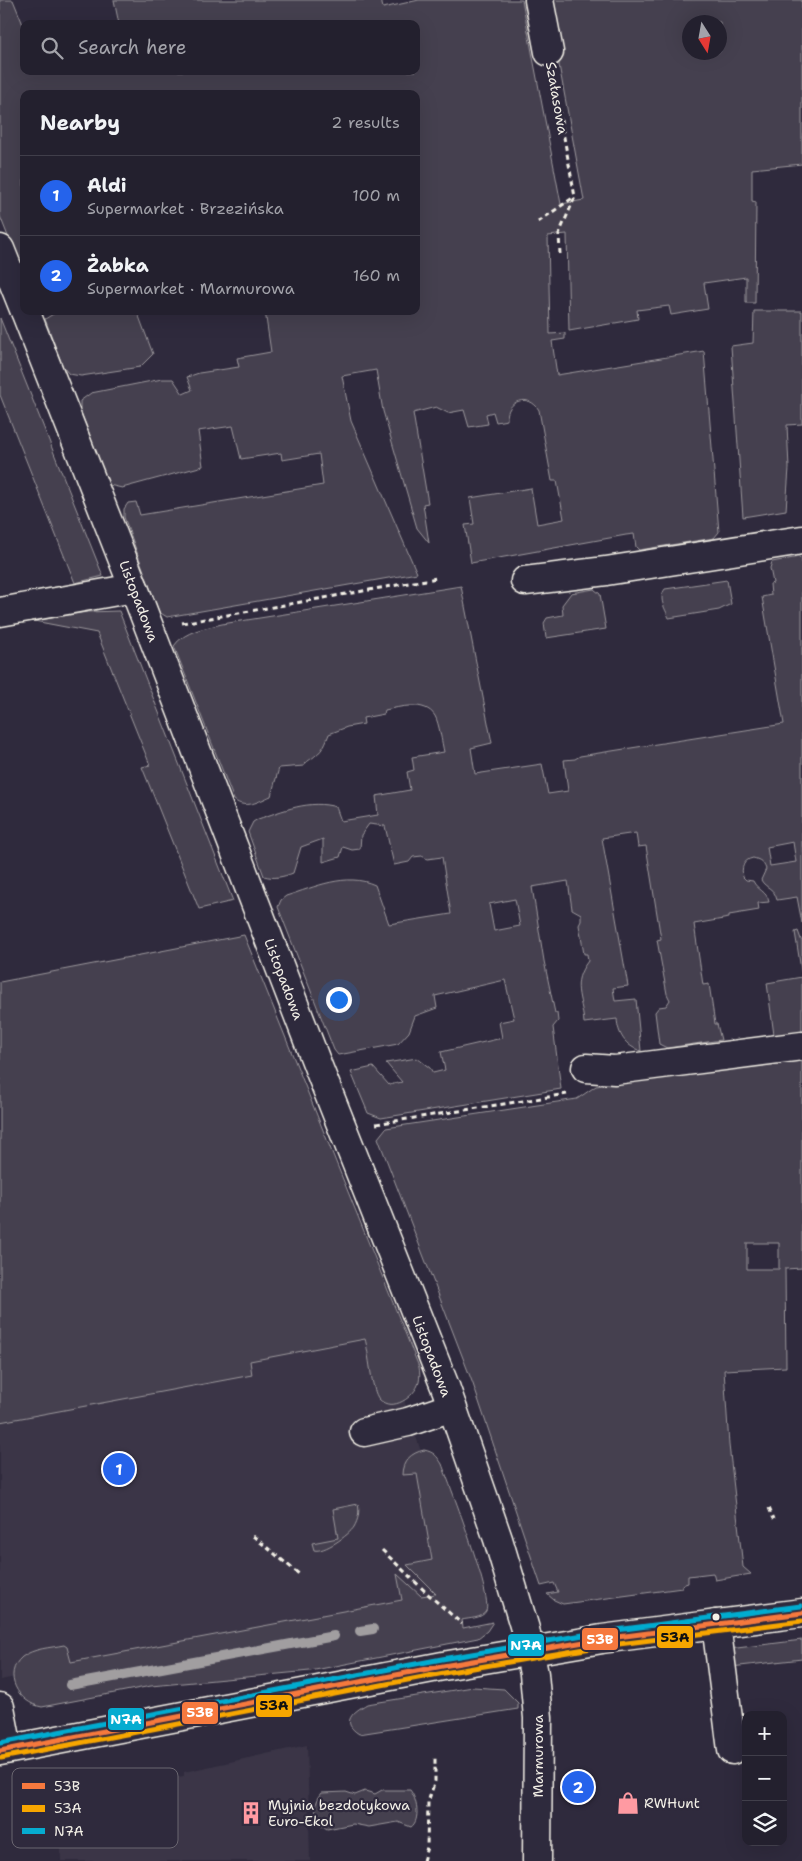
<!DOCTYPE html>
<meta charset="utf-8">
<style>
body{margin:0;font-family:"Shantell Sans",sans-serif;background:#2b2836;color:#f1f3f6}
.controls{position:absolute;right:15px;bottom:15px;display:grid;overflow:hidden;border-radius:10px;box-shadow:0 5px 20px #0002}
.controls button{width:45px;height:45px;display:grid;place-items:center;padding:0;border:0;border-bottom:1px solid #403e4a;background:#23202e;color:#f1f3f6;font:25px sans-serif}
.compass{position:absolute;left:682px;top:15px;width:45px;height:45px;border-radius:50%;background:#23202e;box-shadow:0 5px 20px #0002;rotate:169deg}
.you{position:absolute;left:338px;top:999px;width:18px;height:18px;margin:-12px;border:4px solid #fff;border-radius:50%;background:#1a73e8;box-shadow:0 0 0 8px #1a73e833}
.badge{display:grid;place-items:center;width:32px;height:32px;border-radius:50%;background:#2563eb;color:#fff;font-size:16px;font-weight:700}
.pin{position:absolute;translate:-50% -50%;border:2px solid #fff;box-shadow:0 1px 5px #0006}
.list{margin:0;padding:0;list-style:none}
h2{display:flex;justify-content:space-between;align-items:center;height:65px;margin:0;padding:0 20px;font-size:21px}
h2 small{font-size:16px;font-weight:400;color:#a3a3aa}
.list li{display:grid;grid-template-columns:32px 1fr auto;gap:15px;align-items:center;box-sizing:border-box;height:80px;padding:0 20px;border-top:1px solid #403e4a}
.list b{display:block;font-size:19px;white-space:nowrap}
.list p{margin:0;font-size:16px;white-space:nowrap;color:#a3a3aa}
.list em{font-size:16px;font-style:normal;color:#a3a3aa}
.icon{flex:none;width:28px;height:28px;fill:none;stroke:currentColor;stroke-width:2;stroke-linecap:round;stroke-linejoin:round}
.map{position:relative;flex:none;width:802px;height:1861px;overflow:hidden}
.search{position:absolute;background:#23202e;box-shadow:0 5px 20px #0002;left:20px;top:20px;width:400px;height:55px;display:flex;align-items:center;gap:12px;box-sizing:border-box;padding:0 18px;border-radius:10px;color:#a3a3aa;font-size:19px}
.panel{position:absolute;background:#23202e;box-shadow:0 5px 20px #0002;left:20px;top:90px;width:400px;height:225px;border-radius:10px}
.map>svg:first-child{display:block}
.built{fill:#3b3647}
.grass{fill:#454050;stroke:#9c989c;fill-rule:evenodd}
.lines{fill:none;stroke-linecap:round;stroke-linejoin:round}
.stream{stroke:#a19ea0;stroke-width:10}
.minor-casing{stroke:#f4f1e8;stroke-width:31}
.major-casing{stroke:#f4f1e8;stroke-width:31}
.path{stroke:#f4f1e8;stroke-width:3;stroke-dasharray:5 4;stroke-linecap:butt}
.minor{stroke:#2f2a3d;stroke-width:28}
.major{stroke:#2f2a3d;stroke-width:28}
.bus-1-casing{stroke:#2f2a3d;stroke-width:9}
.bus-2-casing{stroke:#2f2a3d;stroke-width:9}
.bus-3-casing{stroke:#2f2a3d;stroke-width:9}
.bus-1{stroke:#f6793e;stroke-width:5}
.bus-2{stroke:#f7a600;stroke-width:5}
.bus-3{stroke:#06acd0;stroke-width:5}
.bus-dot{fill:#f4f1e8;stroke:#2f2a3d;stroke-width:2}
.labels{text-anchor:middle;stroke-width:4.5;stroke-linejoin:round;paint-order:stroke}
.street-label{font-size:14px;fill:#f4f1e8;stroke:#2f2a3d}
.poi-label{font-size:14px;fill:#f4f1e8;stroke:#2f2a3d;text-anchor:start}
.key{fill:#2f2a3d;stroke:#6a6670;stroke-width:1}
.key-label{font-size:14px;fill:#f4f1e8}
.line-badge{stroke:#2f2a3d;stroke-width:2}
.badge-label{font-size:14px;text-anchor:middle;font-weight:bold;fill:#fff}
.pale-badge-label{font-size:14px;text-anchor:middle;font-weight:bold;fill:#111}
</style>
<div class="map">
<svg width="802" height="1861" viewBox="0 0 802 1861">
<rect width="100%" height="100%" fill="#2f2a3d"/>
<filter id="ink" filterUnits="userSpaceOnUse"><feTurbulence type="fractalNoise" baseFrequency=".02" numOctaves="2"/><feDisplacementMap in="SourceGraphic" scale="10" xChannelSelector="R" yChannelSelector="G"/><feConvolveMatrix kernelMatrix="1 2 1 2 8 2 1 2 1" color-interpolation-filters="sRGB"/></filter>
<g filter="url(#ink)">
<g class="built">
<path d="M381,1329L467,1593L0,1680V1400Z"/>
<path d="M307,1745L310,1861H61L59,1799L184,1776V1772Z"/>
</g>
<g class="grass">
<path d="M0,0H13L24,27V71H416V24H119L114,0H381L383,8L419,0H522L561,204L584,200L547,0H802V164L752,169V201L756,202L755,303H746V277L704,283L708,309L671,315L669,306L637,310L638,319L569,331L567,234L548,236L550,334L565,333V339L552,341L557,375L704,351L719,532L714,538L639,550L636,547L634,534L626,535L471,563L465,525L474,524L470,498L531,488L537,524L564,519L557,481H552L539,410C529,393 506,400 507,420L496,422L493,412L486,414L488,424L469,427L464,410L448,413L436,407L413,413L428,503L423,504L429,543L417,528L383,411L376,370L342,376L351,421L417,573L167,617L159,612L124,517V509L128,503L136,502L140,515L323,485L319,454L282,460L281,453L241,459L233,426L198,431L203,466L122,488L109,485L80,410V401L91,393L162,379H173L183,394L192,390L187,377L199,373L239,367L237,358L271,352L265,311H416V94H24V277L0,216ZM690,22H720V52H690Z"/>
<path d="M66,311H137L153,354L140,367L81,376L69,374L63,367L45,319L55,313Z"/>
<path d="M754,311H802V424L787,425L789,468L786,510L743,517L731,346L753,343Z"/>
<path d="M0,318L103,576L75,583L0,395Z"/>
<path d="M799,557L802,559V923L797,897L777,900C774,887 766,889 761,880L766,869C763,862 761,860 753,858C743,860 741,868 743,877L746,880L753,881C757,890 767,891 769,902L758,903L759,910L729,915V918L694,924L703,985L709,984L715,1024H717L721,1040L667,1048L659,1044L655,1012L659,1007L666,1006L670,1000L667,994L657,940L661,939L646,846L638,847L636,833L602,838L628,986L613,988L615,1001L636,999L641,1051C625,1046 618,1034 617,1019L584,1023C582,997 570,984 588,961L587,954H584L579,925L581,921V914L572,909L568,881L532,887L544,961L555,1013H557L558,1021L553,1027L561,1089L381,1118L368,1113L351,1072L373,1067L389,1085L402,1082L386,1063L417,1058L430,1068L433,1073L445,1070L441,1052L502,1038L499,1022L514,1019L505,980L435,996L437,1008L415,1016L409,1032L398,1044L338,1055L334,1050L278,907L281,900L286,896C315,887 346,872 375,885L389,924L451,914L442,857L427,859L422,856L413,857L409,862L394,865L385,826L369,824L361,835L360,849L352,850L343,847L340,857L323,862V839L301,847L293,873C283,877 274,879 264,876L248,832L253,822L258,819C282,811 310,799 336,807L341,821L378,815L376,796L410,790L407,772L414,770L412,757L444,752C442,743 439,723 435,716C425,700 400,707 385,710L384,714L363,718L364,724L347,727L329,734C326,742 323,750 316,755C311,760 307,760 304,766L279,768L271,796C259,801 246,810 234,800L174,646C184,631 206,628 222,624L461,586L492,743L471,748L475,774L542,764L548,794L568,791L564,760L575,759L580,756L784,724L762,597L771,595L770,584L773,583L770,568L772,562ZM793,842L796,862L770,866L767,847ZM515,899L520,926L494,931L489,904Z"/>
<path d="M727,580L731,604L719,610L669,618C665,608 658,599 665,589Z"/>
<path d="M594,589L600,594L606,629L546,638L544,623L547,618L563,615L562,605L571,593Z"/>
<path d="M119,611L233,901L199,909L142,767L150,765L97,633L34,621L87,612Z"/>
<path d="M798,931L802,942V976L795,932Z"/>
<path d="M244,935L419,1367C420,1372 420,1377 419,1382C415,1397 392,1413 379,1399C371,1390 369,1352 365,1339L250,1361L252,1375L0,1422V982Z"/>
<path d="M802,977V1033L774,1035L767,983Z"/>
<path d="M802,1061V1268L785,1269L786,1367L724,1370L729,1445L743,1567L751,1574L715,1580L713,1573L688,1576V1583L682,1585V1588L563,1604L554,1600L547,1594L558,1592L554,1583L541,1586L473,1384L378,1138L386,1128L577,1099L596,1086ZM747,1243H779V1269H747Z"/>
<path d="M424,1450C434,1452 437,1456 442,1464C450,1486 493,1596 486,1611C482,1619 469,1618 462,1620L463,1628L493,1622L487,1631L478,1638L310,1671L151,1686L42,1707C18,1703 2,1674 22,1657C34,1648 50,1648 64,1645L67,1647L71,1662L402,1600L397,1574L421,1596L436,1594L407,1565L432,1560L417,1474L402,1475C402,1461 411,1453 424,1450Z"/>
<path d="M358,1504C360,1512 358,1520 354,1527C349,1535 324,1553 314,1550L312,1543L338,1538L333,1509Z"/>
<path d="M802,1640V1659L731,1667L729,1649Z"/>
<path d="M473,1687L504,1689L518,1703V1709L359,1734C340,1722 353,1712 367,1704Z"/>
<path d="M382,1790H410C417,1799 421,1820 411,1827L398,1822L369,1827L353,1824L327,1829L317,1822C315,1811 314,1802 322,1793L346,1792L355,1795L365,1791L375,1794Z"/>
</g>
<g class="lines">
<g class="stream">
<path d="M360,1631L373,1629"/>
<path d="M70,1685L334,1636"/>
</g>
<defs>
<g id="minor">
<path d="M539,0L549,52"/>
<path d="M0,249L24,309"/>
<path d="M25,311L134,588L319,1069L446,1389L498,1539L525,1629L534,1674L538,1718L537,1861"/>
<path d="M525,581L606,571L802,540"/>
<path d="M0,612L134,588"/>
<path d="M586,1068L615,1070L802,1046"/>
<path d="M364,1432L408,1422L452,1407"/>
<path d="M716,1624L732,1750"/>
<path d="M0,1707L8,1749"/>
</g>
<path id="major" d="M0,1751L443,1666L602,1639L802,1613"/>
</defs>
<use href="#minor" class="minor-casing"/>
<use href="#major" class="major-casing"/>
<g class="path">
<path d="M554,83L575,197"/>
<path d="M538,222L574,197"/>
<path d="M560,254L559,234L575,197"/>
<path d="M182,623L437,578"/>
<path d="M376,1124L567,1094"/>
<path d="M769,1508L774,1519"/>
<path d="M253,1536L299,1574"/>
<path d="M382,1550L429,1595L462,1624"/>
<path d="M423,1861L427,1847L428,1802L435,1781V1757"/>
</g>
<use href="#minor" class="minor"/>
<use href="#major" class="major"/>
<defs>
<path id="bus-1" d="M0,1751L443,1666L602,1639L802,1613"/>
<path id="bus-2" d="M1,1758L444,1673L603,1646L802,1621"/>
<path id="bus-3" d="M0,1743L442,1659L601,1632L801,1606"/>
</defs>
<use href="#bus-1" class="bus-1-casing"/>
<use href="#bus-2" class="bus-2-casing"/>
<use href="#bus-3" class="bus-3-casing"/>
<use href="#bus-1" class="bus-1"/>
<use href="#bus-2" class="bus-2"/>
<use href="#bus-3" class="bus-3"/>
</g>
</g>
<defs>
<symbol id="shop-bare" viewBox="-9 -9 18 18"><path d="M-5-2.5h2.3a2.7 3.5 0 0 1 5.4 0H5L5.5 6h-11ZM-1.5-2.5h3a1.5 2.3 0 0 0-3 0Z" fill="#ff9aa2" stroke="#2f2a3d" stroke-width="2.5" paint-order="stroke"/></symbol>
<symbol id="building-bare" viewBox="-9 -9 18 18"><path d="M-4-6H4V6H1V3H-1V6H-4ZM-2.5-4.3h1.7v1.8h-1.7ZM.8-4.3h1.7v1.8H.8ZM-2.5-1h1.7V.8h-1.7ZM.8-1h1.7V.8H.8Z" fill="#ff9aa2" stroke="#2f2a3d" stroke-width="2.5" paint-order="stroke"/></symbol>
</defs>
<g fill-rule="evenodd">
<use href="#shop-bare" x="612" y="1787" width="32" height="32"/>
<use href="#building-bare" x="235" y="1797" width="32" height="32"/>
</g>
<circle class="bus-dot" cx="716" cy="1617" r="4.5"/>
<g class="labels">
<g class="street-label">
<text transform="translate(557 98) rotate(80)" y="5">Szałasowa</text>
<text transform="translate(139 601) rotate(69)" y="5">Listopadowa</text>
<text transform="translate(284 979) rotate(69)" y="5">Listopadowa</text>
<text transform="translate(432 1356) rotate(69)" y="5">Listopadowa</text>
<text transform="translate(538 1756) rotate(-90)" y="5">Marmurowa</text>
</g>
<g class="poi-label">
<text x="644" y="1808">RWHunt</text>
<text x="268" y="1810">Myjnia bezdotykowa<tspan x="268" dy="16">Euro-Ekol</tspan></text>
</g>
</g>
<rect x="12" y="1768" width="166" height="80" rx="8" class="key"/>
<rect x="22" y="1783" width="23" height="6" fill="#f6793e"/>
<rect x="22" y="1805" width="23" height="7" fill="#f7a600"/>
<rect x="22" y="1828" width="23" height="6" fill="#06acd0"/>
<g class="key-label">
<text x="54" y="1791">53B</text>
<text x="54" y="1813">53A</text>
<text x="54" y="1836">N7A</text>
</g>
<g class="line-badge">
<rect x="656" y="1625" width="38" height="24" rx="5" fill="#f7a600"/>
<rect x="581" y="1627" width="38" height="24" rx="5" fill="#f6793e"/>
<rect x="507" y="1633" width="38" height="24" rx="5" fill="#06acd0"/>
<rect x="255" y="1694" width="38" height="24" rx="5" fill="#f7a600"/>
<rect x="181" y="1701" width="38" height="24" rx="5" fill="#f6793e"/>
<rect x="107" y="1707" width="38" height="24" rx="5" fill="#06acd0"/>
</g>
<g class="badge-label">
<text x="600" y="1644">53B</text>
<text x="526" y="1650">N7A</text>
<text x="200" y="1717">53B</text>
<text x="126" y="1724">N7A</text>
</g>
<g class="pale-badge-label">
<text x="675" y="1642">53A</text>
<text x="274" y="1710">53A</text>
</g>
</svg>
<div class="controls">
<button>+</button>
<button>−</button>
<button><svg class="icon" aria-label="layers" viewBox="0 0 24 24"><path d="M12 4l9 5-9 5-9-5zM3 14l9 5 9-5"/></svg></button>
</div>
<svg class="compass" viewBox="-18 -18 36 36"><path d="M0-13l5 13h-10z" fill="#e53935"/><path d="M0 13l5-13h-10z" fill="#a3a3aa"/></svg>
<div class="you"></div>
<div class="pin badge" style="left:119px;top:1469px">1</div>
<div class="pin badge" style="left:578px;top:1787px">2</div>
<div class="search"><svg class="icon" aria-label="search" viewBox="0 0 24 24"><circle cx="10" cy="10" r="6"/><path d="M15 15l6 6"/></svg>Search here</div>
<section class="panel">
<h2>Nearby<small>2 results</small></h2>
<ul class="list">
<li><span class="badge">1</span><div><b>Aldi</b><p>Supermarket · Brzezińska</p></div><em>100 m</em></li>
<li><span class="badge">2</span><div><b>Żabka</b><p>Supermarket · Marmurowa</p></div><em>160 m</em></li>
</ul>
</section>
</div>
